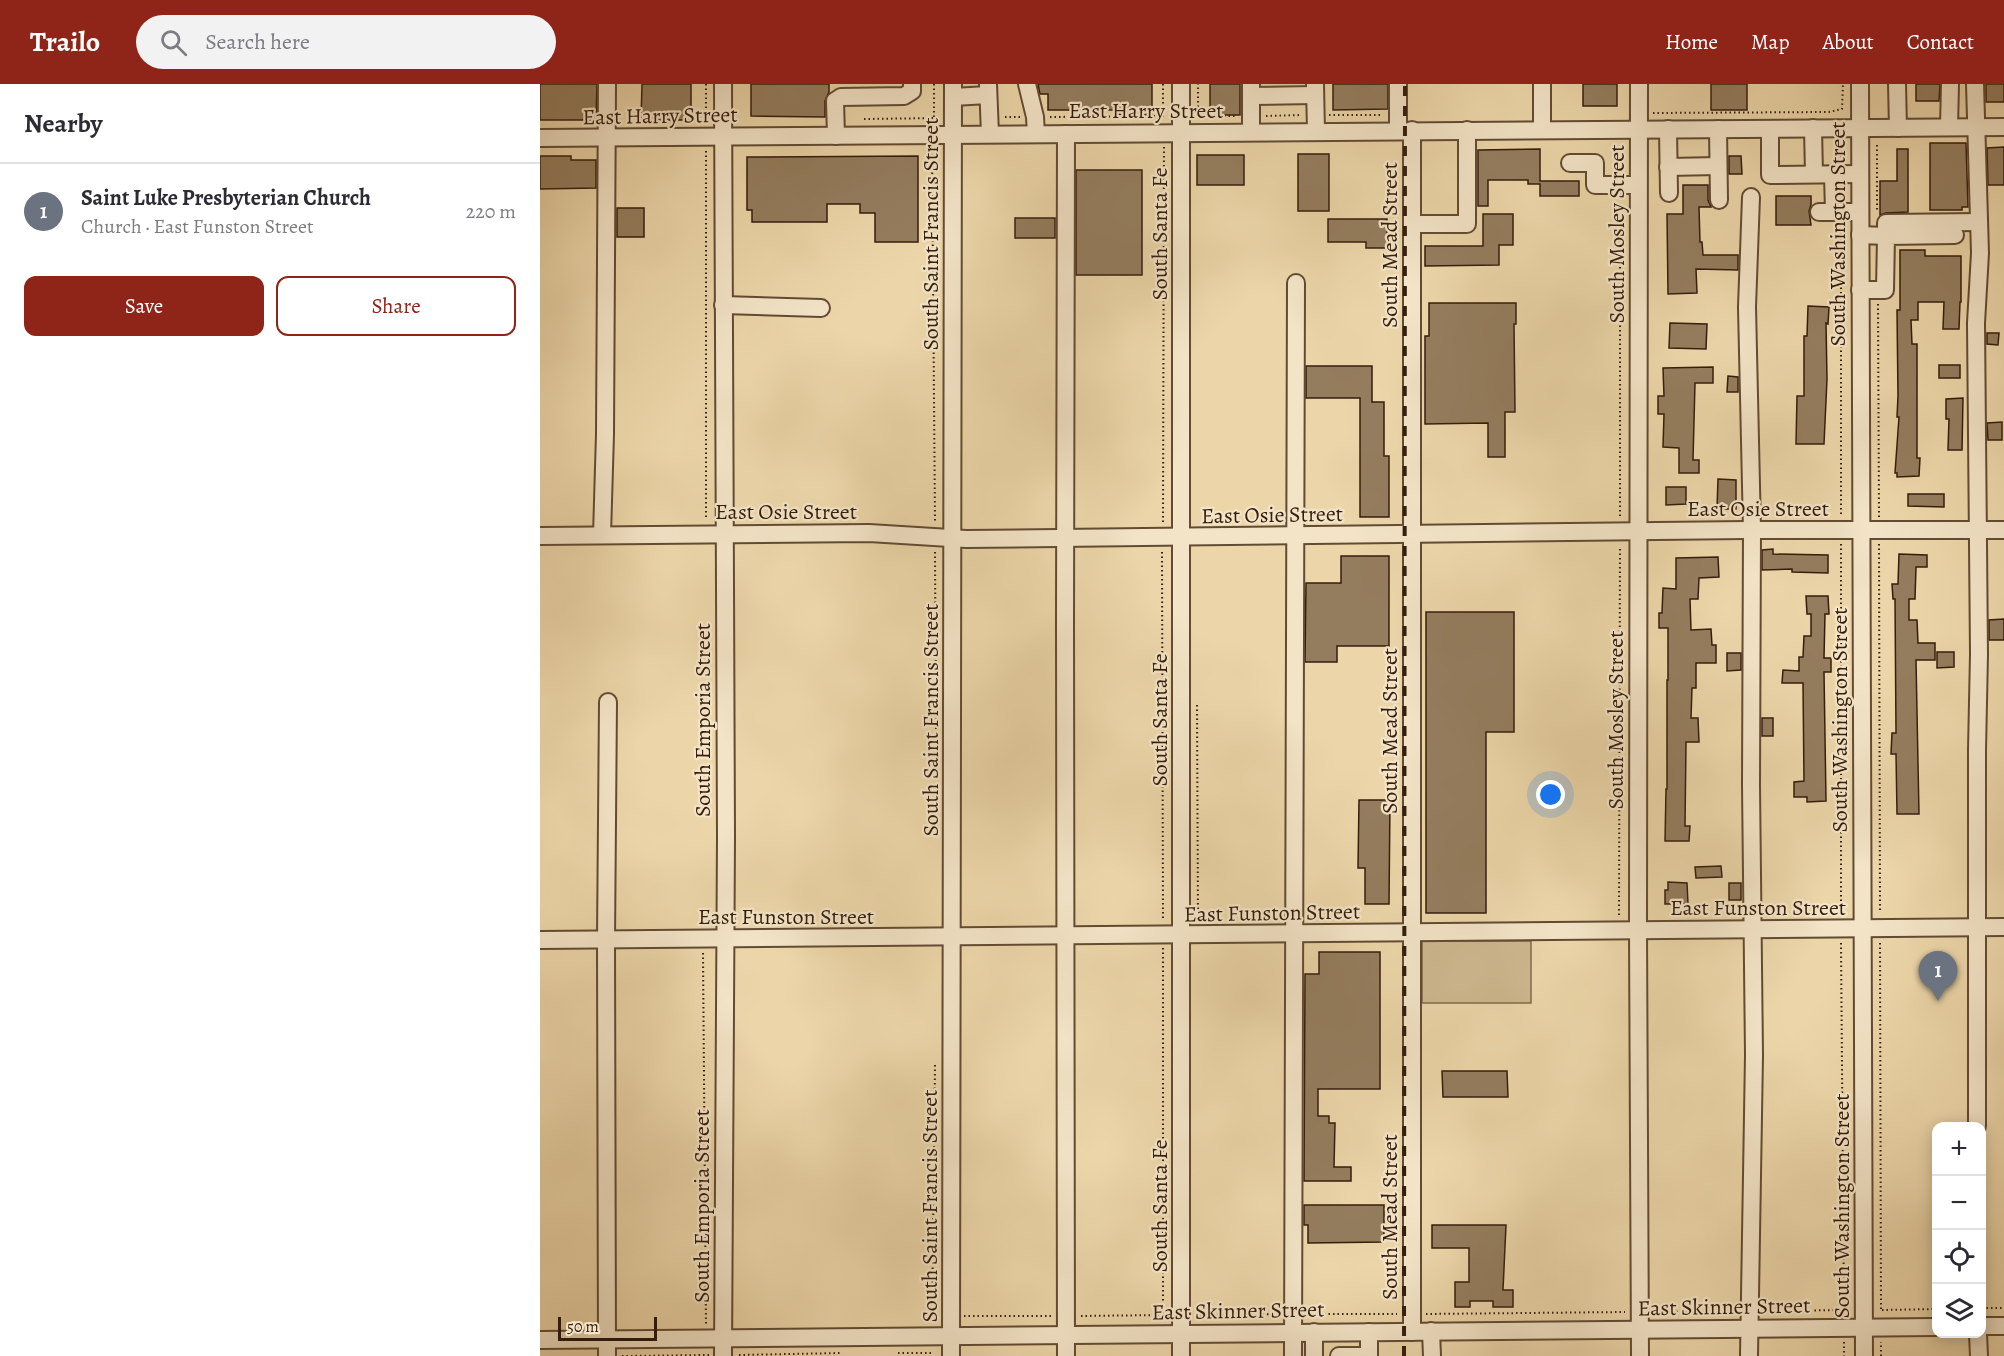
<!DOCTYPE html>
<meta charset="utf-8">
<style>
body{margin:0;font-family:Alegreya,serif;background:#f2f2f3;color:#2b2b33}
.controls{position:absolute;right:18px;bottom:18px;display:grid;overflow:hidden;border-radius:12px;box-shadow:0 3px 15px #0003}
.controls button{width:54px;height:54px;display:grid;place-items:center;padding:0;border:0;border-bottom:2px solid #e1e1e2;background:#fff;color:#2b2b33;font:30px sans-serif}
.scale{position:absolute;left:18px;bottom:15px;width:99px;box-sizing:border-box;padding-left:6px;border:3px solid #341d0c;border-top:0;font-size:16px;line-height:21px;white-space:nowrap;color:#341d0c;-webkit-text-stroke:4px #f3e4c7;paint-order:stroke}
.you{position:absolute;left:1011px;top:711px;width:21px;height:21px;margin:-15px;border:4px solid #fff;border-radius:50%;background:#1a73e8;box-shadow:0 0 0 9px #1a73e833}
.badge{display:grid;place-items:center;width:39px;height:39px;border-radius:50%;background:#8f2418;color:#fff;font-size:20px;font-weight:700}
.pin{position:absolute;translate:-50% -50px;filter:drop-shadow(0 2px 3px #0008)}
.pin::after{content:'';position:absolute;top:32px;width:21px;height:18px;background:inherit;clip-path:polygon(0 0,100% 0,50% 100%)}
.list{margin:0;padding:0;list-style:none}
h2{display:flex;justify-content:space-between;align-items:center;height:78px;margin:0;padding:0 24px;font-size:26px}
h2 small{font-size:20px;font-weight:400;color:#7c7c81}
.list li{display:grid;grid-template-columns:39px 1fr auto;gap:18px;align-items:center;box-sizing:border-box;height:96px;padding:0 24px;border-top:2px solid #e1e1e2}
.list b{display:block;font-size:22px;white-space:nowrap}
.list p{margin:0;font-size:20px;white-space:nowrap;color:#7c7c81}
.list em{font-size:20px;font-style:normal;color:#7c7c81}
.actions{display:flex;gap:12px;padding:18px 24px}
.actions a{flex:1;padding:14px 0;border:2px solid #8f2418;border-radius:12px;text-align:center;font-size:21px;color:#8f2418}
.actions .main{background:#8f2418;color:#fff}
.icon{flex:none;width:33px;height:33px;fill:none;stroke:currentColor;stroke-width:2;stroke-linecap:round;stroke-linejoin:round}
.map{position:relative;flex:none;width:1464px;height:1272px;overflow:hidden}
header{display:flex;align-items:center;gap:36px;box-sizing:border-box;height:84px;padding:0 30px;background:#8f2418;color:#fff}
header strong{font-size:28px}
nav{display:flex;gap:33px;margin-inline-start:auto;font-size:21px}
.search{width:420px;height:54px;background:#f2f2f3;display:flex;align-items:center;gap:15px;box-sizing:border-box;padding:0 21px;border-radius:33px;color:#7c7c81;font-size:22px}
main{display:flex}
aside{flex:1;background:#fff}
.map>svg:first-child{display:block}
.green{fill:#cdb78e;stroke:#806a4d;stroke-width:1.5}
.building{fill:#947d5e;stroke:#341d0c;stroke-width:1.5}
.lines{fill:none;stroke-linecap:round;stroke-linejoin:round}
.minor-casing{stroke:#624b33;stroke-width:20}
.path{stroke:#341d0c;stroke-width:2;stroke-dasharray:1.5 3;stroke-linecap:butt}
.minor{stroke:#f3e4c7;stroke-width:16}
.rail{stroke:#341d0c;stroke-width:4;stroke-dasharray:10 10;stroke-linecap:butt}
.labels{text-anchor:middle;stroke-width:4.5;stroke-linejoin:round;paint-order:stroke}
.street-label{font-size:22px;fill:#341d0c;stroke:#f3e4c7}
</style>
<header>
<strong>Trailo</strong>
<div class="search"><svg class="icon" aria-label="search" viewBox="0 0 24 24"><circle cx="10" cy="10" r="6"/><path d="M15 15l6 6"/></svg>Search here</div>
<nav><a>Home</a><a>Map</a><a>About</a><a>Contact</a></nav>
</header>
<main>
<aside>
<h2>Nearby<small></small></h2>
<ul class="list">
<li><span class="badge" style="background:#6b7280">1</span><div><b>Saint Luke Presbyterian Church</b><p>Church · East Funston Street</p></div><em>220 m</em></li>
</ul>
<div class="actions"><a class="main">Save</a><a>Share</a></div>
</aside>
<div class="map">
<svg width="1464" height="1272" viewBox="0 0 1464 1272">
<rect width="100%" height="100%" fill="#ecd6a9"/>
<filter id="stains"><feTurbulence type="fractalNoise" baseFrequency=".00333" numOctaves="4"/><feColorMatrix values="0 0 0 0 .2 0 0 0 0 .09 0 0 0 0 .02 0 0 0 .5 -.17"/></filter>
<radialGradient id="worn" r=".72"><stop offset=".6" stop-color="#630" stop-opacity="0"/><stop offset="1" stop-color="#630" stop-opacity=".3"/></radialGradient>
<rect class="green" x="882" y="857" width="109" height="62"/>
<g class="building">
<path d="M0,0H57L56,36H0Z"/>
<path d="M102,0H151V36H101Z"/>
<path d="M211,0H289V8L285,17V33L211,32Z"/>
<path d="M498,0H612V31H579V26H508V10H500Z"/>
<rect x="670" y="0" width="30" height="31"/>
<path d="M793,0H848V25L793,26Z"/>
<rect x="1043" y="0" width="34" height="22"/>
<rect x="1171" y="0" width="36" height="26"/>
<path d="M1376,0H1400L1399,17H1376Z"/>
<rect x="1446" y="0" width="18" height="18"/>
<path d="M1390,59H1426L1428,123H1422V126H1390Z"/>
<path d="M1464,63V101H1448L1447,64Z"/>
<path d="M1000,65V97H1039V112H1000V100H988V96H948V122H938V66Z"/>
<path d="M1357,65H1368V128L1346,129L1340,131V97H1357Z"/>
<rect x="758" y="70" width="31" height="57"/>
<rect x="657" y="71" width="47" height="30"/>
<path d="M0,72H31V76H56V104L0,105Z"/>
<path d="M378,72V158H335V129H320V120H287V138H212V126H207V73Z"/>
<path d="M1189,72H1201L1202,90H1189Z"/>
<rect x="536" y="86" width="66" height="105"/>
<path d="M1143,101H1168V116L1171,123H1159L1160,158H1162L1163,171H1198V186L1156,185L1157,209L1128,210L1127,130H1143Z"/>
<path d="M1236,112H1271V121L1269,127L1271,141H1236Z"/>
<rect x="77" y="124" width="27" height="29"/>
<path d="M943,130H973V161H959V181L885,182V162H943Z"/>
<rect x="475" y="134" width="40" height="20"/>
<path d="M788,135H847V164H826V158H788Z"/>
<path d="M1360,166H1385V172H1421V218H1420L1419,245H1403L1404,218H1378V236H1371L1372,260H1377V374H1380L1379,392L1357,393V389H1355L1359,333H1357L1358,312L1357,226H1360Z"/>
<path d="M889,219H976V240H974L975,328H965V373H948V339L885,340V252H889Z"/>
<path d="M1268,222L1289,223L1288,240L1286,239L1287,295L1284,360H1256L1257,312H1264V252H1267Z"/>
<path d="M1130,239L1167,240L1166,265L1129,264Z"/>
<path d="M1447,249H1459L1458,261L1447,260Z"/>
<rect x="1399" y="281" width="21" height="13"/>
<path d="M766,282H832V318H844V372H849V433H820V314H766Z"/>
<path d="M1173,283V299H1155L1153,376H1159V389H1139V364L1123,363L1124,330H1118V312H1124L1123,284Z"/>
<path d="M1188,292L1198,293V308H1187Z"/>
<path d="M1423,314L1422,366H1408L1409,335H1406V315Z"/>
<path d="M1462,338V356H1448L1447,339Z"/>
<path d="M1178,395L1196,396V425H1177Z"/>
<path d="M1126,403H1146V420L1126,421Z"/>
<path d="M1368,410H1404V423L1368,422Z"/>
<path d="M1233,465V470L1288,471V489L1252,488V485L1222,486V466Z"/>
<path d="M1359,470L1387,471V483H1376L1375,515H1369V536H1377L1378,559H1395V576H1376L1379,730H1357L1356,670H1351L1352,649H1356L1355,515H1353L1352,500H1358Z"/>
<path d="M801,472H849V562H797V578H765L766,499H801Z"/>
<path d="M1178,473L1179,493L1159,494L1158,515H1150L1151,546L1171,545L1172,561H1176V579H1156V604H1152L1151,634H1158L1159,658H1146L1145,742H1150L1149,757H1125L1126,705H1127V596H1128V544H1119V529H1122L1123,504L1136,505V474Z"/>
<path d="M1266,512H1288L1289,530H1285L1284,574H1291V588H1284L1286,717L1267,718V713H1254V698L1264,697L1263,599H1242L1243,586L1259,587V573H1263L1264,552H1271V530H1267Z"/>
<path d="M886,528H974V648H946V829H886Z"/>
<path d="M1464,535V556H1449V536Z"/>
<path d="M1397,568H1414V583L1397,584Z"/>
<path d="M1187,569H1201V586L1187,587Z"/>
<rect x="1222" y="634" width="11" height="18"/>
<path d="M819,716H850L849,820H825V784H818Z"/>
<path d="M1181,782L1182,793L1156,794L1155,783Z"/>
<path d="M1128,798L1147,799L1148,820H1125V806H1128Z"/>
<rect x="1189" y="799" width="12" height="17"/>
<path d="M779,868H840V1005H778V1032H789V1039H795L794,1083H811V1097H764L765,890H779Z"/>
<path d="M902,987H967L968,1013H903Z"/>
<path d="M764,1121H844V1158L768,1159V1141H764Z"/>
<path d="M892,1141H966L963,1206H973V1223H953V1217H930V1223H915V1198H929V1164H892Z"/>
</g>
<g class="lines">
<defs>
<g id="minor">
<path d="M448,0L450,50"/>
<path d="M487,0L495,33L496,50"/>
<path d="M641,0V1272"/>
<path d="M711,0V48"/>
<path d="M1099,0L1098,846L1100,1272"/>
<path d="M1320,0L1324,1272"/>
<path d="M1357,0L1358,44"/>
<path d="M1435,0L1440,169L1436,239L1439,570L1437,666V1042"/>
<path d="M775,1L776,48"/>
<path d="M711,12L775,11"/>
<path d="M413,13L448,11"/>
<path d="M1409,43L1410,0"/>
<path d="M1273,44L1274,90"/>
<path d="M1128,45L1129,109"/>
<path d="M1178,45L1179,116"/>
<path d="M1230,45V91L1320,90"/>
<path d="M858,46V0"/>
<path d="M1002,46V0"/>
<path d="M296,52L295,17L301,13L364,12L372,7V0"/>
<path d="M0,54L1464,43"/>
<path d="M1030,79H1055V101H1098"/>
<path d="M1128,83L1178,82"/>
<path d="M1293,90L1294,128"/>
<path d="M1279,128H1320"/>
<path d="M872,140H927V46"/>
<path d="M1320,151L1346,152V139L1439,138"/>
<path d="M1320,206H1345L1346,152L1415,151"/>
<path d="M183,221L281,224"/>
<path d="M62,451L65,350L67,0"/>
<path d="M0,452L329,449L426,455L1206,446H1464"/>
<path d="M0,856L1464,843"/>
<path d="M1442,1242H1464"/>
<path d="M891,1247L892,1272"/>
<path d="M872,1248V46"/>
<path d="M1438,1250L1439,1272"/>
<path d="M0,1256L1396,1243"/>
<path d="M67,1272L66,856L68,618"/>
<path d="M183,1272L186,753L183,0"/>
<path d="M411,1272L413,0"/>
<path d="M526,1272L525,542L526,50"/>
<path d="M753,1272L756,199"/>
<path d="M774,1272V1248"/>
<path d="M799,1272H829V1248"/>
<path d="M1209,1272L1214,971L1211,701L1212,446L1207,223L1211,113"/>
</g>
</defs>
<use href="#minor" class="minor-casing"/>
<g class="path">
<path d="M166,0V37"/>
<path d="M394,0V34"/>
<path d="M623,0V32"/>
<path d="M1113,29L1289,28L1302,25L1303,0"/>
<path d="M789,31H843"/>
<path d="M657,32H696"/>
<path d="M658,32V0"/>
<path d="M726,32L762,31"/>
<path d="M465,33H480"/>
<path d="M510,33L627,32"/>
<path d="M324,35L399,34"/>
<path d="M1298,59L1301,62V76"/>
<path d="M1337,61V127"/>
<path d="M392,66L395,438"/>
<path d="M166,67V436"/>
<path d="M1080,87V60"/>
<path d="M1338,220L1339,433"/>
<path d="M1301,430V142"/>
<path d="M1080,432V117"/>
<path d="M623,438L624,63"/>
<path d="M1301,460V829"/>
<path d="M1339,460L1340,829"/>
<path d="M395,468L396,645"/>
<path d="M622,468L623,837"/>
<path d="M657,621L658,837"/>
<path d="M1079,831L1080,462"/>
<path d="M1301,859L1304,1228"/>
<path d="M1340,859L1341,1228"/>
<path d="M623,864V1236"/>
<path d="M163,869L166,1241"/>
<path d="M1442,1224H1464"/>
<path d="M1342,1226L1396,1225"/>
<path d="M1225,1227L1310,1226"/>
<path d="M1114,1228L1196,1227"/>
<path d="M766,1230H857"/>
<path d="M886,1230L1085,1228"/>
<path d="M655,1231L740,1230"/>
<path d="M424,1232H512"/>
<path d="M541,1232L623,1231"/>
<path d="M392,1239L395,981"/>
<path d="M1304,1258V1272"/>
<path d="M358,1269H392"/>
<path d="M199,1271L301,1269"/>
<path d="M82,1272L169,1271"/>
<path d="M1341,1272V1258"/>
</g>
<use href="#minor" class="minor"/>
<path class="rail" d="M864,1272L865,0"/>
</g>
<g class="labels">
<g class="street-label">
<text x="606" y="34">East Harry Street</text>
<text transform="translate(120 31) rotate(-1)" y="8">East Harry Street</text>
<text transform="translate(390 150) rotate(-90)" y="8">South Saint Francis Street</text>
<text transform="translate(619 150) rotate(-90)" y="8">South Santa Fe</text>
<text transform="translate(1076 150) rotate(-90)" y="8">South Mosley Street</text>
<text transform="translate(1297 150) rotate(-90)" y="8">South Washington Street</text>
<text transform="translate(849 161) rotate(-90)" y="8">South Mead Street</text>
<text x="1218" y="432">East Osie Street</text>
<text x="246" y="435">East Osie Street</text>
<text transform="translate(732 430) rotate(-1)" y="8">East Osie Street</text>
<text transform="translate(162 636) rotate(-90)" y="8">South Emporia Street</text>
<text transform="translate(390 636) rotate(-90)" y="8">South Saint Francis Street</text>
<text transform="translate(619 636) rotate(-90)" y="8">South Santa Fe</text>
<text transform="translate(1075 636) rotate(-90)" y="8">South Mosley Street</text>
<text transform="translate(1299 636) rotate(-90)" y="8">South Washington Street</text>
<text transform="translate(849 647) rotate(-90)" y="8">South Mead Street</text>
<text x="1218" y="831">East Funston Street</text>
<text transform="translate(732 828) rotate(-1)" y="8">East Funston Street</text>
<text x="246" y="840">East Funston Street</text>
<text transform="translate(161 1122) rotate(-90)" y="8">South Emporia Street</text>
<text transform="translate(389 1122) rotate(-90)" y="8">South Saint Francis Street</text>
<text transform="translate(619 1122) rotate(-90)" y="8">South Santa Fe</text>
<text transform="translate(1301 1122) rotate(-90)" y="8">South Washington Street</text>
<text transform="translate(849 1133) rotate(-90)" y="8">South Mead Street</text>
<text transform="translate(1184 1222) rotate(-1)" y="8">East Skinner Street</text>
<text transform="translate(698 1226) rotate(-1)" y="8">East Skinner Street</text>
</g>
</g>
<rect width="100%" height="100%" filter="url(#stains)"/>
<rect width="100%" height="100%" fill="url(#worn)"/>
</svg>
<div class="controls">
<button>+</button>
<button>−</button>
<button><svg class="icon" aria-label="locate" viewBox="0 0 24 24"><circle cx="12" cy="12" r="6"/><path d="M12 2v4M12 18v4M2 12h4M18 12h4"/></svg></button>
<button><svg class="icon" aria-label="layers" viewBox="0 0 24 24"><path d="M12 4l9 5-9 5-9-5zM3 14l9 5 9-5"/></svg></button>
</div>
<div class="scale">50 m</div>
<div class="you"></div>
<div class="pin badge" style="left:1398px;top:917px;background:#6b7280">1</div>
</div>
</main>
